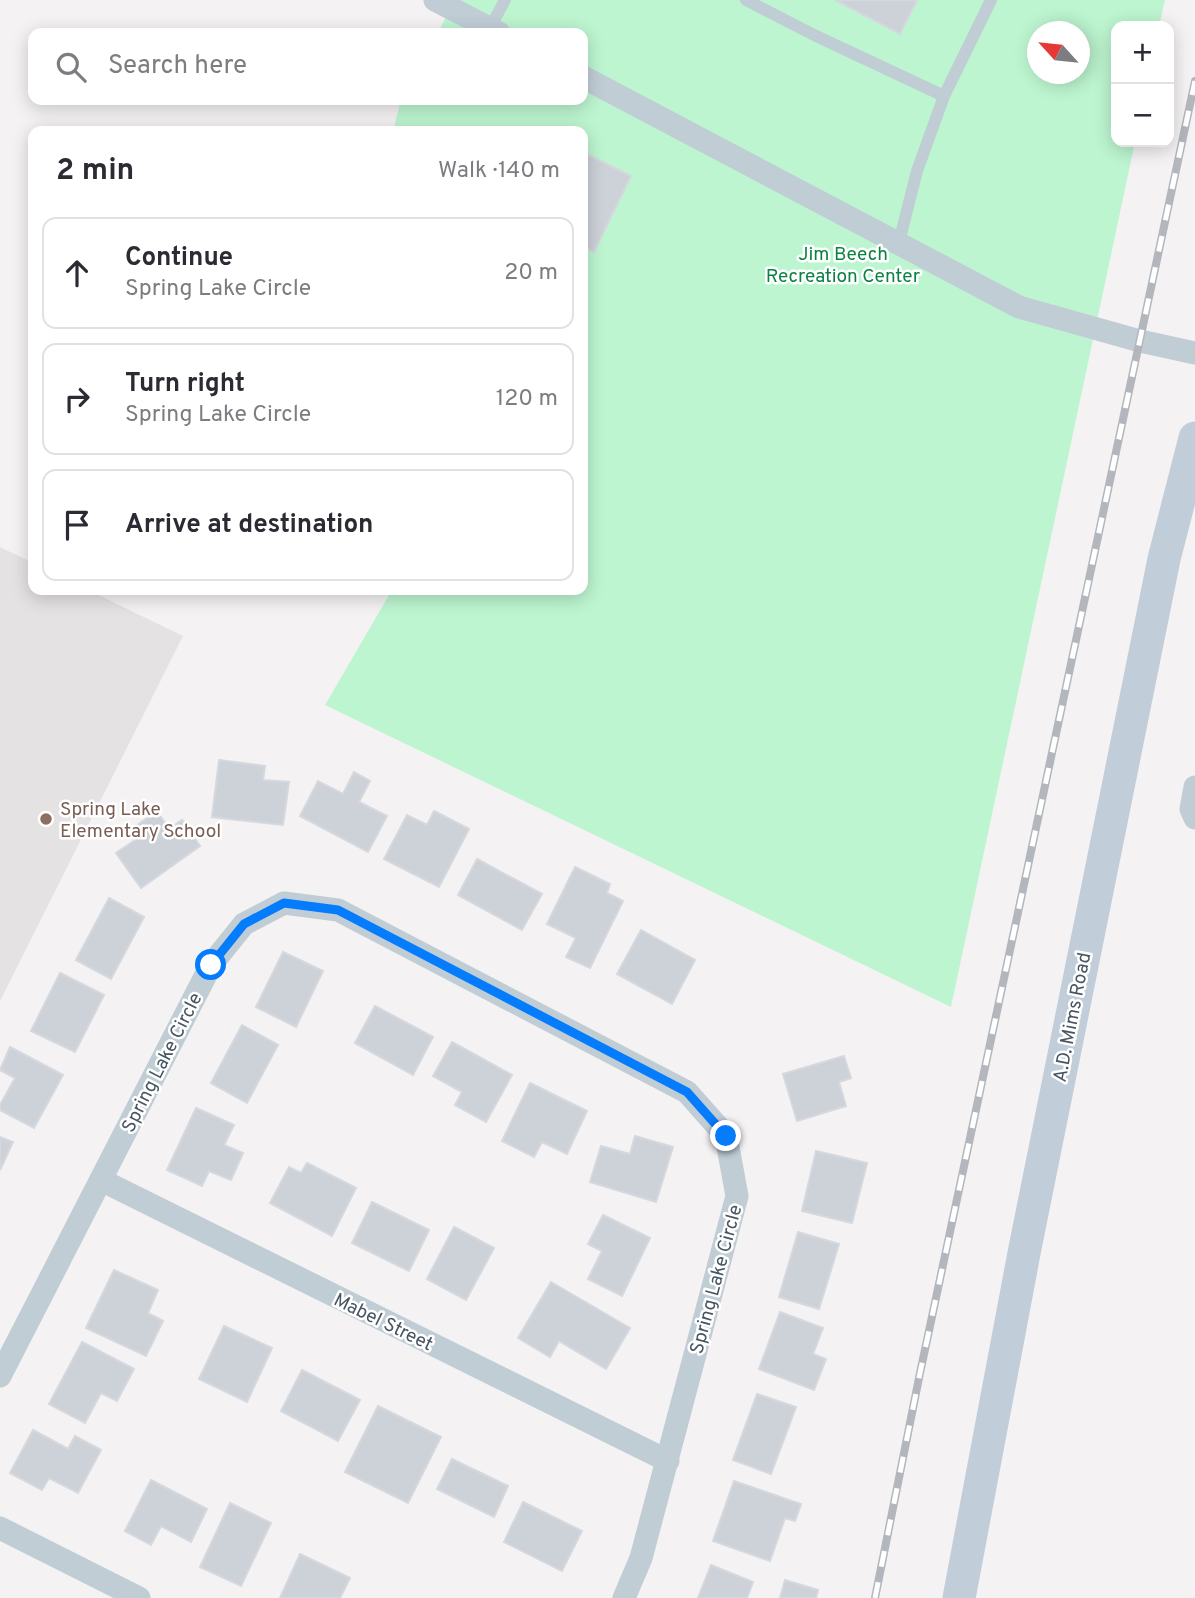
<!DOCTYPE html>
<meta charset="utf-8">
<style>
body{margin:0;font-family:Overpass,sans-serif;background:#f2f2f3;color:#2b2b33}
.controls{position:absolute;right:21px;top:21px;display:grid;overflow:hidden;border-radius:14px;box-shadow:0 4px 18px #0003}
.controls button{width:63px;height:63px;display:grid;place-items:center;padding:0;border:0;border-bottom:2px solid #e1e1e2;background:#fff;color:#2b2b33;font:35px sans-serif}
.compass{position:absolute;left:1027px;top:21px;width:63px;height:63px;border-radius:50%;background:#fff;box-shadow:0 4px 18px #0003;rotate:297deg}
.stop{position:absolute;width:21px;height:21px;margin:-16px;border:5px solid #047cfc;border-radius:50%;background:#fff}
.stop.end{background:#047cfc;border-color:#fff;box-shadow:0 2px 7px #0008}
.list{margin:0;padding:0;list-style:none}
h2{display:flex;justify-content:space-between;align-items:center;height:91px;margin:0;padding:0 28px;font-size:30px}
h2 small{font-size:23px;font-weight:400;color:#7c7c81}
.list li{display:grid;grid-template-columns:46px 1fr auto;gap:21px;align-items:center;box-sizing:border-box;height:112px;margin:0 14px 14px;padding:0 14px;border:2px solid #e1e1e2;border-radius:14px}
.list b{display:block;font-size:26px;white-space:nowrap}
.list p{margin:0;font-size:23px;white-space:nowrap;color:#7c7c81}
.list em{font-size:23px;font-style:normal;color:#7c7c81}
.icon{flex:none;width:38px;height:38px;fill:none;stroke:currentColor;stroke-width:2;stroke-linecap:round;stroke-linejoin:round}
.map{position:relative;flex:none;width:1195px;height:1598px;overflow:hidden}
.search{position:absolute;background:#fff;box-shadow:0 4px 18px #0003;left:28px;top:28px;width:560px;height:77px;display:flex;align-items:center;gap:18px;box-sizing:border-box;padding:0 24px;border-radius:14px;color:#7c7c81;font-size:26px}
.panel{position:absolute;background:#fff;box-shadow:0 4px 18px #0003;left:28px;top:126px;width:560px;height:469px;border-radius:14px}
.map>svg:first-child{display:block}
.education{fill:#e5e2e4}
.green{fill:#bdf5d0;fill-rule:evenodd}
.building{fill:#cdd1d8;stroke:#d5d8de;stroke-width:2}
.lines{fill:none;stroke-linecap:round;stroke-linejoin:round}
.lane{stroke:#c1cdd5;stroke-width:12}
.street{stroke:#c1cdd5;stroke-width:23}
.secondary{stroke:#c1ceda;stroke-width:33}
.rail-casing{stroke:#b3b7bd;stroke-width:8}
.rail{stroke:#fff;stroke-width:5;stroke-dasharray:16;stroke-linecap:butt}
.route{stroke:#047cfc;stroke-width:9}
.education-dot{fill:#8d6e63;stroke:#fff;stroke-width:2.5}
.labels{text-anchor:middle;stroke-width:5;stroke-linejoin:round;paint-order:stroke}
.park-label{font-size:19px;fill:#0c8242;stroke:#fff}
.education-label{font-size:19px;fill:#785e54;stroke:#fff;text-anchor:start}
.street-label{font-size:19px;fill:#475662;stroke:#fff}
</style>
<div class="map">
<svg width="1195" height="1598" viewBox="0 0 1195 1598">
<rect width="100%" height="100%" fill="#f4f2f2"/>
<path class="education" d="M0,547L33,563V590H88L183,636L0,1001Z"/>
<path class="green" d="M454,0H1165L1159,26H1116V142H1135L951,1007L325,705L392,590H583V131H393L401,100H583V33H438ZM1038,32H1080V74H1038Z"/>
<g class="building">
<path d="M835,0H917L900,34Z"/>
<path d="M583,152L631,176L594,252L583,246Z"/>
<path d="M219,760L265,766L263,780L289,782L283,825L212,817Z"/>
<path d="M354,772L370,781L359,802L387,816L368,852L300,816L318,781L343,794Z"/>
<path d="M157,811L169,829L182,820L200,846L141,888L116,853L135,840L129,831Z"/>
<path d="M434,811L469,829L439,887L384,859L407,815L427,825Z"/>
<path d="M477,859L542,894L522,930L458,895Z"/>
<path d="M575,867L610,884L607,893L623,901L590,968L566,957L576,938L547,924Z"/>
<path d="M109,898L144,917L111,979L76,960Z"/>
<path d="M641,930L695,960L672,1004L617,974Z"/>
<path d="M283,952L323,971L296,1027L256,1007Z"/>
<path d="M60,973L104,995L75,1052L31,1031Z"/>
<path d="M375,1006L433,1037L413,1075L355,1043Z"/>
<path d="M242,1025L278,1045L247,1103L211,1083Z"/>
<path d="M452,1042L512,1075L486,1122L455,1105L462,1092L433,1076Z"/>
<path d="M10,1047L63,1075L34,1128L0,1110V1105L15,1078L0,1070Z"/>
<path d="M844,1056L851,1078L839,1082L846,1106L797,1121L783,1074Z"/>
<path d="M530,1083L587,1111L567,1154L542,1142L534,1157L502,1141Z"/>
<path d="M196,1108L234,1125L224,1145L243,1153L231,1180L209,1171L202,1186L167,1170Z"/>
<path d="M635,1136L673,1147L656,1202L590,1182L601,1146L630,1154Z"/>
<path d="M0,1137L13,1142L0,1170Z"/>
<path d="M816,1151L867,1163L852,1223L802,1211Z"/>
<path d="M307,1163L356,1188L332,1236L270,1203L289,1167L301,1173Z"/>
<path d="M372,1202L429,1230L409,1271L352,1243Z"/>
<path d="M603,1215L650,1238L622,1296L588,1279L602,1251L588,1244Z"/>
<path d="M454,1227L494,1248L466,1300L427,1279Z"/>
<path d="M798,1232L839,1244L819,1309L779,1297Z"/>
<path d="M114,1270L158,1290L148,1313L163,1321L146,1356L86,1328Z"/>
<path d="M551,1282L630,1328L606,1369L559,1341L550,1357L518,1338Z"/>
<path d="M780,1312L823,1328L813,1354L826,1359L814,1390L759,1369Z"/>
<path d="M224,1326L272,1348L247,1402L199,1379Z"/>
<path d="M82,1342L134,1369L117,1401L101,1393L85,1423L49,1404Z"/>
<path d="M302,1370L360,1400L338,1441L281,1411Z"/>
<path d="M757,1394L796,1407L771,1474L733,1460Z"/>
<path d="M378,1406L441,1437L408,1503L345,1472Z"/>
<path d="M33,1430L68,1449L75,1436L101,1450L78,1493L49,1478L42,1490L10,1473Z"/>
<path d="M452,1459L508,1486L494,1517L437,1489Z"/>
<path d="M151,1480L207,1509L191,1542L161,1526L151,1545L125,1531Z"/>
<path d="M734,1481L801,1504L795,1521L785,1518L770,1561L713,1541Z"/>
<path d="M523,1502L582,1531L562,1571L504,1542Z"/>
<path d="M230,1503L271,1523L241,1586L200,1567Z"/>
<path d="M300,1554L350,1578L340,1598H280Z"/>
<path d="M711,1565L753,1582L747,1598H698Z"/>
<path d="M785,1580L818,1590L816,1598H780Z"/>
</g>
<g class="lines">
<g class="lane">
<path d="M746,0L814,35L944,96L917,171L899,242"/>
<path d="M490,28L505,0"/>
<path d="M944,96L991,0"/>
</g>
<g class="street">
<path d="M435,0L499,33"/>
<path d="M583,77L1019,307L1140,341L1195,353"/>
<path d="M1195,787L1191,809L1195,818"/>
<path d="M101,1180L668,1461"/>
<path d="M0,1376L211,965L244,924L284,903L338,910L687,1092L726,1136L737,1196L641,1558L624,1598"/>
<path d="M0,1528L139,1598"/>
</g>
<path class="secondary" d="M959,1598L1025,1248L1164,559L1195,438"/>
<defs>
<path id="rail" d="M875,1598L920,1373L1195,81"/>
</defs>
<use href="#rail" class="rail-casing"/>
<use href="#rail" class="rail"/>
</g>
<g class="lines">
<path class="route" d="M211,965L244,924L284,903L338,910L687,1092L726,1136"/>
</g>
<circle class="education-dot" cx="46" cy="819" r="7"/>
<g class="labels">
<g class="park-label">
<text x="843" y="260">Jim Beech<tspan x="843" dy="22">Recreation Center</tspan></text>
</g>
<g class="education-label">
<text x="60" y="815">Spring Lake<tspan x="60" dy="22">Elementary School</tspan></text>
</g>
<g class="street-label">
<text transform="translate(1071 1017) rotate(-79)" y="7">A.D. Mims Road</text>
<text transform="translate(161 1062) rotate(-63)" y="7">Spring Lake Circle</text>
<text transform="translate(715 1279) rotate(-75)" y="7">Spring Lake Circle</text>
<text transform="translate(384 1321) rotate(26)" y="7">Mabel Street</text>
</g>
</g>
</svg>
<div class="controls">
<button>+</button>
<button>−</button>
</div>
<svg class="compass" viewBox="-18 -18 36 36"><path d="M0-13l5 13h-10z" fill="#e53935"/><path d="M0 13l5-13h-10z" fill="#7c7c81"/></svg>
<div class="stop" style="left:211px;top:965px"></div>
<div class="stop end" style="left:726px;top:1136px"></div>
<div class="search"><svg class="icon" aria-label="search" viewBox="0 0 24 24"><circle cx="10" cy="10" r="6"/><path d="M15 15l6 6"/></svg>Search here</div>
<section class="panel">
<h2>2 min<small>Walk · 140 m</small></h2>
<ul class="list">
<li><svg class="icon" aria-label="ahead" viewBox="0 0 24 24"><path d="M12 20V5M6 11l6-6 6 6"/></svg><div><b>Continue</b><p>Spring Lake Circle</p></div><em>20 m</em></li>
<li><svg class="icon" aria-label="right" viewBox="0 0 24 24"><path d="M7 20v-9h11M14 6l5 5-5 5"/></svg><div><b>Turn right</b><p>Spring Lake Circle</p></div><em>120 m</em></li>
<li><svg class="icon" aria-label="arrive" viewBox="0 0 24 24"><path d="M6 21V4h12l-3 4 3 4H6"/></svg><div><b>Arrive at destination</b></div></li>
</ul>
</section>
</div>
